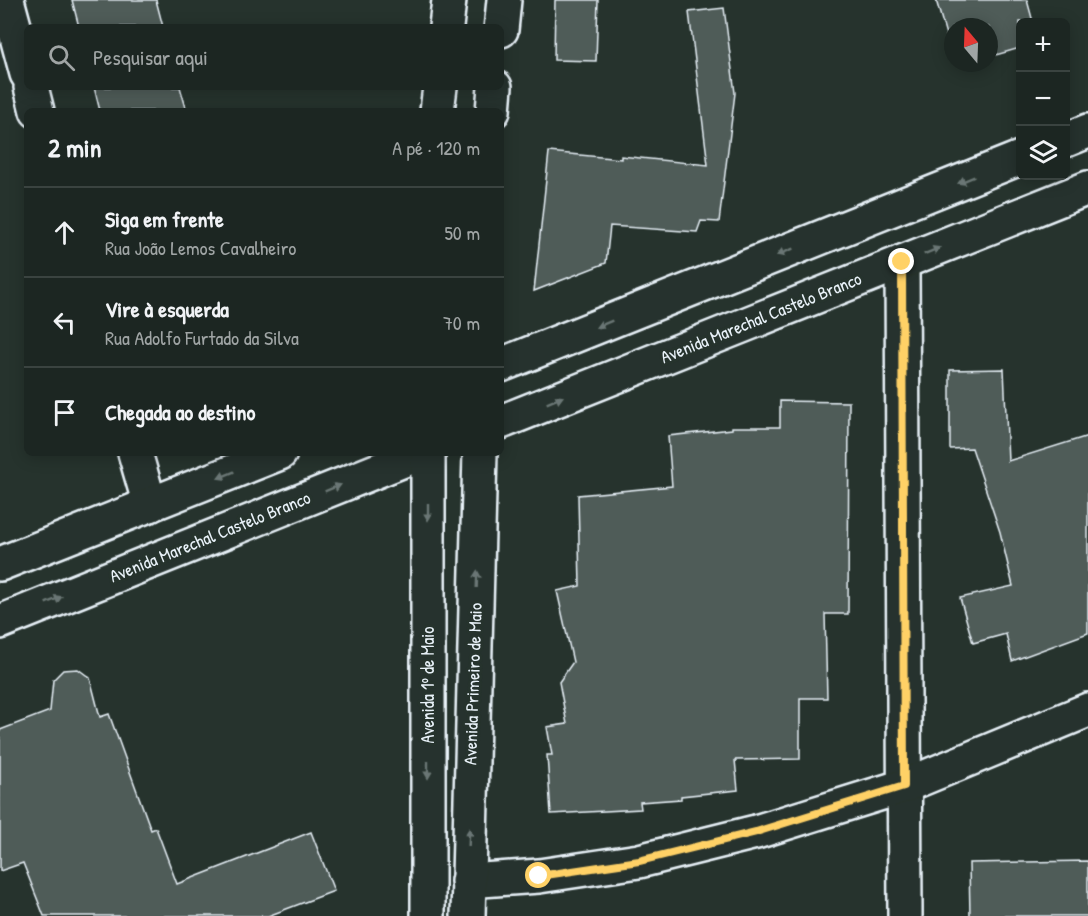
<!DOCTYPE html>
<html lang="pt">
<meta charset="utf-8">
<style>
body{margin:0;font-family:"Patrick Hand",sans-serif;background:#252e2a;color:#f1f3f6}
.controls{position:absolute;right:18px;top:18px;display:grid;overflow:hidden;border-radius:9px;box-shadow:0 3px 15px #0003}
.controls button{width:54px;height:54px;display:grid;place-items:center;padding:0;border:0;border-bottom:2px solid #3a4340;background:#1c2622;color:#f1f3f6;font:30px sans-serif}
.compass{position:absolute;left:944px;top:18px;width:54px;height:54px;border-radius:50%;background:#1c2622;box-shadow:0 3px 15px #0003;rotate:341deg}
.stop{position:absolute;width:18px;height:18px;margin:-14px;border:4px solid #ffd166;border-radius:50%;background:#fff}
.stop.end{background:#ffd166;border-color:#fff;box-shadow:0 2px 6px #0008}
.list{margin:0;padding:0;list-style:none}
h2{display:flex;justify-content:space-between;align-items:center;height:78px;margin:0;padding:0 24px;font-size:26px}
h2 small{font-size:20px;font-weight:400;color:#a0a5a5}
.list li{display:grid;grid-template-columns:39px 1fr auto;gap:18px;align-items:center;box-sizing:border-box;height:90px;padding:0 24px;border-top:2px solid #3a4340}
.list b{display:block;font-size:22px;white-space:nowrap}
.list p{margin:0;font-size:20px;white-space:nowrap;color:#a0a5a5}
.list em{font-size:20px;font-style:normal;color:#a0a5a5}
.icon{flex:none;width:33px;height:33px;fill:none;stroke:currentColor;stroke-width:2;stroke-linecap:round;stroke-linejoin:round}
.map{position:relative;flex:none;width:1088px;height:916px;overflow:hidden}
.search{position:absolute;background:#1c2622;box-shadow:0 3px 15px #0003;left:24px;top:24px;width:480px;height:66px;display:flex;align-items:center;gap:15px;box-sizing:border-box;padding:0 21px;border-radius:9px;color:#a0a5a5;font-size:22px}
.panel{position:absolute;background:#1c2622;box-shadow:0 3px 15px #0003;left:24px;top:108px;width:480px;height:348px;border-radius:9px}
.map>svg:first-child{display:block}
.building{fill:#505c59;stroke:#e8f1f8;stroke-width:1.5}
.lines{fill:none;stroke-linecap:round;stroke-linejoin:round}
.street-casing{stroke:#e8f1f8;stroke-width:38}
.secondary-casing{stroke:#e8f1f8;stroke-width:38}
.street{stroke:#26332d;stroke-width:33}
.secondary{stroke:#26332d;stroke-width:33}
.oneway{fill:#6a7674}
.route{stroke:#ffd166;stroke-width:8}
.labels{text-anchor:middle;stroke-width:6;stroke-linejoin:round;paint-order:stroke}
.street-label{font-size:18px;fill:#e8f1f8;stroke:#26332d}
</style>
<div class="map">
<svg width="1088" height="916" viewBox="0 0 1088 916">
<rect width="100%" height="100%" fill="#26332d"/>
<filter id="ink" filterUnits="userSpaceOnUse"><feTurbulence type="fractalNoise" baseFrequency=".0167" numOctaves="2"/><feDisplacementMap in="SourceGraphic" scale="12" xChannelSelector="R" yChannelSelector="G"/><feConvolveMatrix kernelMatrix="1 2 1 2 8 2 1 2 1" color-interpolation-filters="sRGB"/></filter>
<g filter="url(#ink)">
<g class="building">
<path d="M72,0H156L163,27H79Z"/>
<path d="M555,0H598L596,61L554,60Z"/>
<path d="M936,0H1027L1033,22H1020V48L989,57V27H953V59Z"/>
<path d="M724,8L735,93L719,222L701,221L697,232L610,226L606,263L534,291L549,152L621,159V156L708,165L689,12Z"/>
<path d="M94,87H180L187,111H100Z"/>
<path d="M1004,369L1008,461L1088,436V633L1012,661L1006,634L973,643L960,598L1013,586L1000,532L972,448L950,449V370Z"/>
<path d="M780,401L849,402L848,614H825L827,698H800V759L735,760L738,790L681,796V799L640,802L641,809L551,814L547,755H552L547,727L567,724L559,682L573,662L557,591L580,586L578,495L672,486L668,436L732,429V427H780Z"/>
<path d="M78,669L90,678L100,717L109,714L151,830L156,828L177,884L311,832L334,891L268,916H44L23,863L0,871V730L50,711L53,680L63,670Z"/>
<path d="M1088,861V916H970L969,863Z"/>
</g>
<g class="lines">
<defs>
<g id="street">
<path d="M7,0L27,74"/>
<path d="M31,87L37,111"/>
<path d="M902,262L905,916"/>
<path d="M135,453L150,505"/>
<path d="M468,881L539,876L639,861L756,832L904,786L1088,710"/>
</g>
<g id="secondary">
<path d="M446,27L449,0"/>
<path d="M501,30L504,0"/>
<path d="M437,111L440,87"/>
<path d="M493,111L495,87"/>
<path d="M1066,140L1088,131"/>
<path d="M501,365L1020,158"/>
<path d="M501,422L1088,188"/>
<path d="M0,564L280,453"/>
<path d="M0,622L421,453"/>
<path d="M428,916V453"/>
<path d="M468,916L480,453"/>
</g>
</defs>
<use href="#street" class="street-casing"/>
<use href="#secondary" class="secondary-casing"/>
<use href="#street" class="street"/>
<use href="#secondary" class="secondary"/>
</g>
<defs><path id="oneway-solid" d="M-6-.8H1V-3.2L6.5 0L1 3.2V.8H-6Z" transform="scale(1.5)"/></defs>
<g class="oneway">
<use href="#oneway-solid" transform="translate(966 180) rotate(158)"/>
<use href="#oneway-solid" transform="translate(932 251) rotate(-22)"/>
<use href="#oneway-solid" transform="translate(785 252) rotate(158)"/>
<use href="#oneway-solid" transform="translate(604 324) rotate(158)"/>
<use href="#oneway-solid" transform="translate(555 400) rotate(-22)"/>
<use href="#oneway-solid" transform="translate(226 475) rotate(158)"/>
<use href="#oneway-solid" transform="translate(333 488) rotate(-22)"/>
<use href="#oneway-solid" transform="translate(428 512) rotate(90)"/>
<use href="#oneway-solid" transform="translate(477 579) rotate(-88)"/>
<use href="#oneway-solid" transform="translate(54 600) rotate(-22)"/>
<use href="#oneway-solid" transform="translate(428 770) rotate(90)"/>
<use href="#oneway-solid" transform="translate(469 837) rotate(-88)"/>
</g>
</g>
<g class="lines" filter="url(#ink)">
<path class="route" d="M539,876L639,861L756,832L904,786L902,262"/>
</g>
<g class="labels">
<g class="street-label">
<text transform="translate(761 318) rotate(-22)" y="6">Avenida Marechal Castelo Branco</text>
<text transform="translate(210 537) rotate(-22)" y="6">Avenida Marechal Castelo Branco</text>
<text transform="translate(473 684) rotate(-88)" y="6">Avenida Primeiro de Maio</text>
<text transform="translate(428 685) rotate(-90)" y="6">Avenida 1º de Maio</text>
</g>
</g>
</svg>
<div class="controls">
<button>+</button>
<button>−</button>
<button><svg class="icon" aria-label="layers" viewBox="0 0 24 24"><path d="M12 4l9 5-9 5-9-5zM3 14l9 5 9-5"/></svg></button>
</div>
<svg class="compass" viewBox="-18 -18 36 36"><path d="M0-13l5 13h-10z" fill="#e53935"/><path d="M0 13l5-13h-10z" fill="#a0a5a5"/></svg>
<div class="stop" style="left:539px;top:876px"></div>
<div class="stop end" style="left:902px;top:262px"></div>
<div class="search"><svg class="icon" aria-label="search" viewBox="0 0 24 24"><circle cx="10" cy="10" r="6"/><path d="M15 15l6 6"/></svg>Pesquisar aqui</div>
<section class="panel">
<h2>2 min<small>A pé · 120 m</small></h2>
<ul class="list">
<li><svg class="icon" aria-label="ahead" viewBox="0 0 24 24"><path d="M12 20V5M6 11l6-6 6 6"/></svg><div><b>Siga em frente</b><p>Rua João Lemos Cavalheiro</p></div><em>50 m</em></li>
<li><svg class="icon" aria-label="left" viewBox="0 0 24 24"><path d="M17 20v-9H6M10 6l-5 5 5 5"/></svg><div><b>Vire à esquerda</b><p>Rua Adolfo Furtado da Silva</p></div><em>70 m</em></li>
<li><svg class="icon" aria-label="arrive" viewBox="0 0 24 24"><path d="M6 21V4h12l-3 4 3 4H6"/></svg><div><b>Chegada ao destino</b></div></li>
</ul>
</section>
</div>
